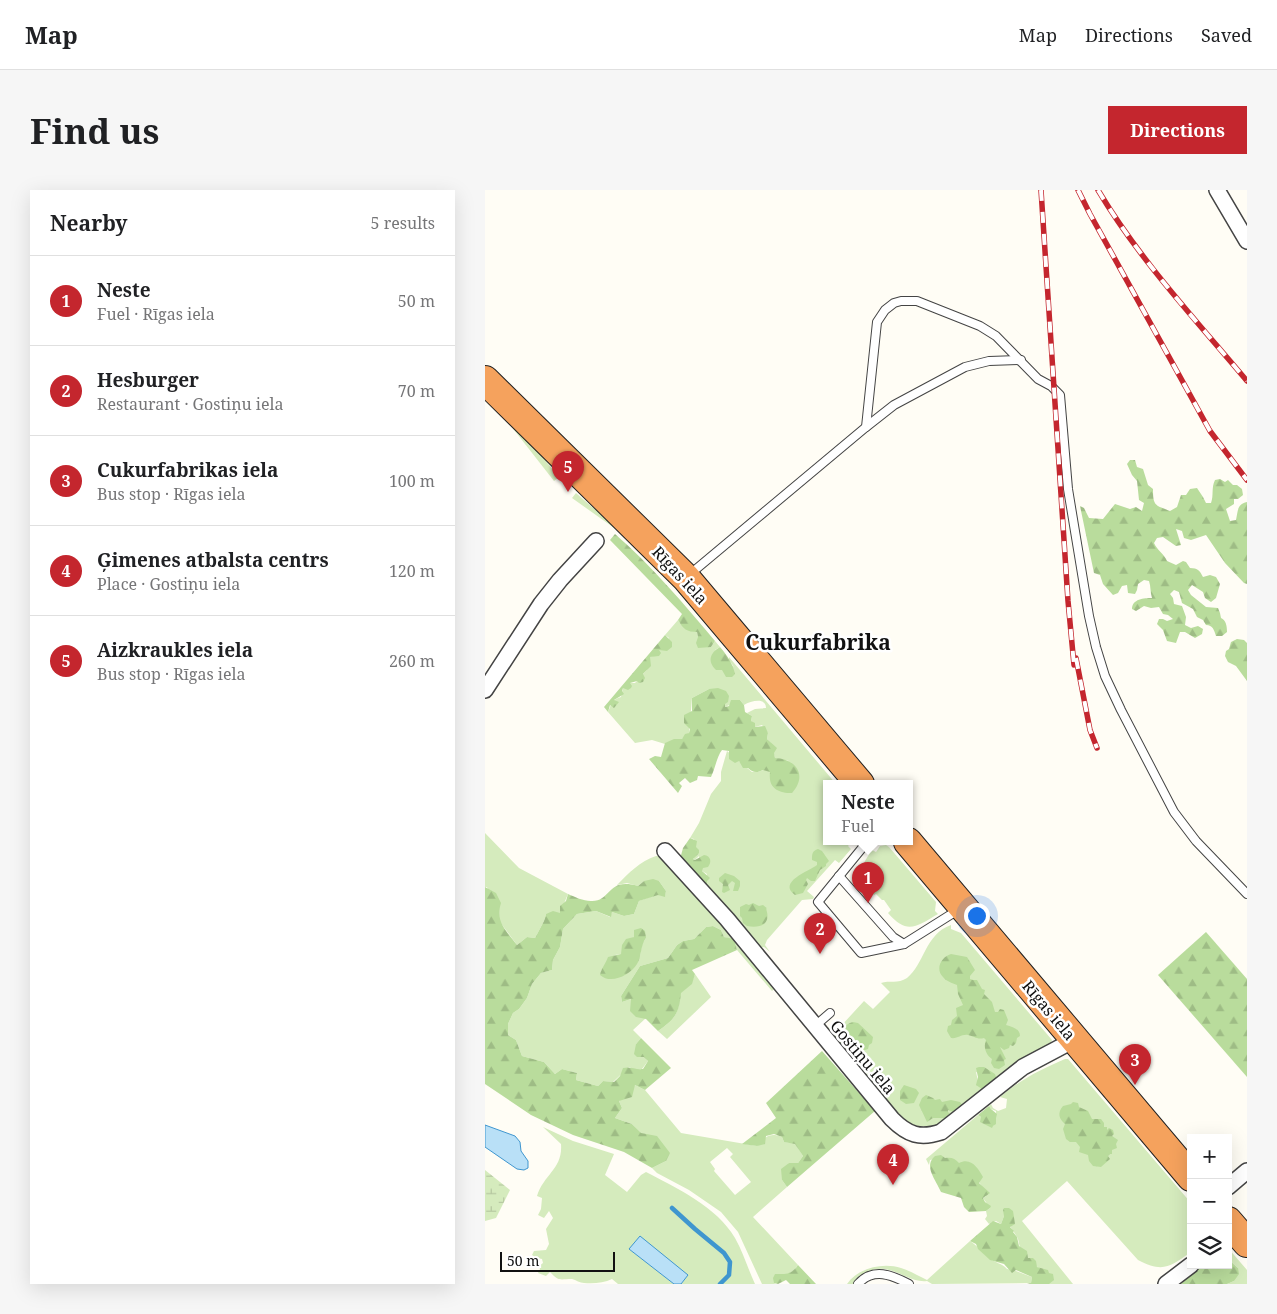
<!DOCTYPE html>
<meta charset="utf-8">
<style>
body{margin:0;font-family:"Noto Serif",serif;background:#f6f6f6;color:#202124}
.controls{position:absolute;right:15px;bottom:15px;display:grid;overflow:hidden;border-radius:0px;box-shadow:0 5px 20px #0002}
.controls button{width:45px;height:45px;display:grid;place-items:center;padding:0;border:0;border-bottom:1px solid #e0e0e0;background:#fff;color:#202124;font:25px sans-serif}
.scale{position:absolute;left:15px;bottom:12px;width:115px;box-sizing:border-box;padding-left:5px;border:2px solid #111;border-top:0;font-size:14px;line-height:18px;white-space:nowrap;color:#111;-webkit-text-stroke:4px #fff;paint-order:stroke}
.you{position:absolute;left:491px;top:725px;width:18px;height:18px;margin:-12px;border:4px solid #fff;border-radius:50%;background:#1a73e8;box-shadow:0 0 0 8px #1a73e833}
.badge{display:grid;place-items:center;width:32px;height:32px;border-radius:50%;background:#c4262e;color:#fff;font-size:16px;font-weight:700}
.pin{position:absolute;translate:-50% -41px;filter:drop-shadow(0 1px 2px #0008)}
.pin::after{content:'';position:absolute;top:26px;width:18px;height:15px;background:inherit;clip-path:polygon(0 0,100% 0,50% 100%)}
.popup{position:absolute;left:338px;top:590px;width:90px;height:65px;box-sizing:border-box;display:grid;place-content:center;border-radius:0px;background:#fff;filter:drop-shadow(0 1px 4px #0005);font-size:16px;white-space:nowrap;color:#757577}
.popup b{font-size:19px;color:#202124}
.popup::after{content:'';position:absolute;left:50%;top:100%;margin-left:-10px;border:10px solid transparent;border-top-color:#fff}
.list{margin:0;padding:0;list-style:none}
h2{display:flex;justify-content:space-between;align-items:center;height:65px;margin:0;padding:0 20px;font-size:21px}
h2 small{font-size:16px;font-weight:400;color:#757577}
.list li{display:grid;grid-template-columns:32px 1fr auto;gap:15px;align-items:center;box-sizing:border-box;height:90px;padding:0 20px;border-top:1px solid #e0e0e0}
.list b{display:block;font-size:19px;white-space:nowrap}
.list p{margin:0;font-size:16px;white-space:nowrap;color:#757577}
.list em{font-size:16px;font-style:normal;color:#757577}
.icon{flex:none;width:28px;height:28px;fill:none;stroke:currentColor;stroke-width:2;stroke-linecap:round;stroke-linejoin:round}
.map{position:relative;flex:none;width:762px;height:1094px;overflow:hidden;border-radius:0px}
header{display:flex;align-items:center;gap:30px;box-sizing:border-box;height:70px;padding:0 25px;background:#fff;border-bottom:1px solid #e0e0e0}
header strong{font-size:24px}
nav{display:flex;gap:28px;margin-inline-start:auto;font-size:18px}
.intro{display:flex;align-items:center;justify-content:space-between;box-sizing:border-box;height:120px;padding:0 30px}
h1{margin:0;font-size:35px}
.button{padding:12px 22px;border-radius:0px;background:#c4262e;color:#fff;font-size:18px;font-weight:700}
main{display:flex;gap:30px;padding:0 30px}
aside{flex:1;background:#fff;border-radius:0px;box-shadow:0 5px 20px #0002}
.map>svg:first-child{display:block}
.grass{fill:#d5ebbd;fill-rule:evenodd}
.forest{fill:url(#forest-firs)}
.wetland{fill:url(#wetland-marsh)}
.water{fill:#b9e0f7;stroke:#3f96cf}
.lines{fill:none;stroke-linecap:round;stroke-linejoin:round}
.stream{stroke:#3f96cf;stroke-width:4.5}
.lane-casing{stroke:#444;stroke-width:10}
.street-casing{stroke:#444;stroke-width:18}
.highway-casing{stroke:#222;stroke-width:30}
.lane{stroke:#fff;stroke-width:8}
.street{stroke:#fff;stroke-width:15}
.highway{stroke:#f5a25d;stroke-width:28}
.rail-casing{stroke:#c4262e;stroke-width:5.5}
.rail{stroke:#fff;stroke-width:4;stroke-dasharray:11;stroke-linecap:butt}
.labels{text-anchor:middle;stroke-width:5;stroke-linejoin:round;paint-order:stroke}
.street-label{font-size:16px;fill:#111;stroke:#fff}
.district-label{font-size:21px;font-weight:bold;fill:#111;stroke:#fff}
</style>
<header>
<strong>Map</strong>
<nav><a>Map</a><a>Directions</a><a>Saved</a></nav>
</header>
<div class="intro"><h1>Find us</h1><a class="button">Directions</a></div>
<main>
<aside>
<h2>Nearby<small>5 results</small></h2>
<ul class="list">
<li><span class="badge">1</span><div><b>Neste</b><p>Fuel · Rīgas iela</p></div><em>50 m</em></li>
<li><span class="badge">2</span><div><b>Hesburger</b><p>Restaurant · Gostiņu iela</p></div><em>70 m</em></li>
<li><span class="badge">3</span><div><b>Cukurfabrikas iela</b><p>Bus stop · Rīgas iela</p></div><em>100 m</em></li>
<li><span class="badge">4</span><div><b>Ģimenes atbalsta centrs</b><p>Place · Gostiņu iela</p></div><em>120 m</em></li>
<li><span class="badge">5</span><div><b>Aizkraukles iela</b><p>Bus stop · Rīgas iela</p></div><em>260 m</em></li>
</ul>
</aside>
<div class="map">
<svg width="762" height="1094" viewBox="0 0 762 1094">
<defs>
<pattern id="forest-firs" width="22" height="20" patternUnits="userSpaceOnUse" patternTransform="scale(1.25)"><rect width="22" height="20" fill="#b9dc9c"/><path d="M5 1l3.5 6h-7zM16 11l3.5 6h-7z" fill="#9ebc85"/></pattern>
<pattern id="wetland-marsh" width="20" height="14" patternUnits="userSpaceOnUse" patternTransform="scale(1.25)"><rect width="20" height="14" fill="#d5ebbd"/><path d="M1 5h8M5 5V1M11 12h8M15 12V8" fill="none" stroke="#b6c8a1"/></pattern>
</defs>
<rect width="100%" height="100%" fill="#fffdf5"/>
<g class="grass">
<path d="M22,231L30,234L74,287L69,291Z"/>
<path d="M91,303L107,317L126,329L180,382L357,594L178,384L132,340L87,308Z"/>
<path d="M193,430C197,437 203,442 212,441L213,447L226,457L230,451L235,457L230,460L249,477L244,470V467L351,594H342V652H366L363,656L366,659L354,673L350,670L322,701L329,707L328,709L317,710L282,750L280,755L285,762L279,757L272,759L219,699L222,684L217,681L214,666L210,670L208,668L211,657L209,649L205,648L214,633L226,604L236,591V582L242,561L267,582H273L304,571L290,568L286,553L282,549L283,543L277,535L270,537L266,531L267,526L262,523L270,519L281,518C281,507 266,511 259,515L255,510L240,517L239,514L224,499L207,508L204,543L197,549L181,553L180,554L167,550L150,553L123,522C126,515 127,509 136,507L138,498H141L145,493H150L162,480L165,467L168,466L184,448L180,445Z"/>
<path d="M0,643L34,678L83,704L75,723L61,724L59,731L50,748L42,747L32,755L15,732L2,697H0Z"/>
<path d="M401,655L404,657L451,712L450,721L453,724C431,737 422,745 403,723L406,720L399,710H397L391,704L389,705C373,686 373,680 387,660L391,662L395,656Z"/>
<path d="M171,666H178L242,734L290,798L287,801L252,760L249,750L239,747L236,740L228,736L221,737L209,749L198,751L192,755L183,768L155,776L136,806L137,812L146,809L161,828L148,840L156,848L151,854L163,871L157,879L151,880L144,877L128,892L118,891L113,896L91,890L92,883L77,879L70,884L59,872L37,866L31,850L23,845V834L28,823L34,819L42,808L47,794L56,783L67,780L68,770L75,757L78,739L92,724L111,721L125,727L127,722L139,726L149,724L154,711L173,704L180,706L181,701L174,691H159L153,696L142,693L132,695C144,683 155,671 171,666ZM149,747L161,748L157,754L155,766L116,781L130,765L136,764Z"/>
<path d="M466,735V739L476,743L567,850L564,856L512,890L491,882L494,896L500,901L455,935C442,938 428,937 416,930L341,837L345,838L351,843L356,839V836L379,811L388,819L405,802L396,793C404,790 413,794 422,788C439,775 440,744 466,735Z"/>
<path d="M210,784L226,807L182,849L173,841C190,829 194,824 195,803L206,794Z"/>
<path d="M580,869H583L706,1013V1062C685,1077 678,1083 653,1070L582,991L537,1031L588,1094H562H564L563,1083C552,1078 540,1069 535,1057C534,1055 534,1052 533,1049C529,1041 523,1034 519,1026L516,1034L511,1031L504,1034L500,1029L502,1026L501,1021L505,1018L498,1008L501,1006C500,993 475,971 461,969C456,968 450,969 445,970L444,975L441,969L493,925L496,927L498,933L508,936L511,931V921L506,919L504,916L506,914L508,918L513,921L521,918L522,909L515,907C536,889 555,880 580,869Z"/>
<path d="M150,895L160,900L196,943L272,956C280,947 284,942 297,947L299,952L310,953L318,966L313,973H304L297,990L302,997L268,1027L313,1075C308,1082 303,1086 295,1084L289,1093L291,1094H277L253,1042L236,1022L204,1000L172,983L167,978L181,971L147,934L130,928L137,918L134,911ZM242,958L248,964L245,967L266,992L250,1005L229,981L230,979L225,972Z"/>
<path d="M58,937L88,951L129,964L120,985L142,1002L156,985L161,982C192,998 232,1017 250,1048C258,1062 263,1079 270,1094H196L202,1085L144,1059L189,1094H133L127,1089C119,1093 108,1094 99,1093C95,1093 91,1090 87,1089C75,1089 74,1092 65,1082L61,1086L53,1083L55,1079L54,1076L58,1073L57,1069L52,1068L47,1065L49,1061L61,1060L64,1054L61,1039L68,1028L64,1021L59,1028L53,1025L56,1019L57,1008L52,1006C59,984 78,979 76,954Z"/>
<path d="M485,1051C492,1055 497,1063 504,1068C510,1073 517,1073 522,1079C531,1080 538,1084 547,1087L546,1093L447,1094L442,1091C418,1094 398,1060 369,1094H362C373,1078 398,1072 416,1078C425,1081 434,1086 442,1090Z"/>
<path d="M743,1058L762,1080V1094H742L749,1091L753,1078L743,1069Z"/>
</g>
<g class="forest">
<path d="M645,270H650L652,277L658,279L663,295L668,299C668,316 670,315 685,321L692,317L696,305H701L705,299L712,298L718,307L721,313H726C729,305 726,298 730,290L735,289L740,292L743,290L748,295H752L757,299L758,305L753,309H749V314L741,319L745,331L751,330C753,321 752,314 762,312V394L759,393L740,373L721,345L706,350L699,348L697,341L691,339L696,355L691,356L678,347L672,348L669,353C672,360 679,364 682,371L691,375L698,371L701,372L705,378C713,378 715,381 718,387L725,385L731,387L735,394L731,408L726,412L720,408L718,402L707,395L703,400L706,405L721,417L733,418L735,423L736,428C741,430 742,436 742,442L737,446H731C729,440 728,435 721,435L718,430L712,427L708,419L697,413L694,402L689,400L685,404L688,408L689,414L697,416L701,427L700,435L706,438L713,436L718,439L717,444L710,448L700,442H695L691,453L682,451L678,440L672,434L674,429H678L682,431L688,429L683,425L678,424L674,417L666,418L659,416L651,421L647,419C647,409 659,408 667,408C665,402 666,397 664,391L659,390L653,394L652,400L650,404L643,403L642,395L637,396L633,403L628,405L618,394L615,385L609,383L595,316L599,318L604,328L618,329L630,314L645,319L651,317L657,321L659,313L654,310L652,291L647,285L642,274Z"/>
<path d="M130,344C167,376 199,414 230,451L226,457L213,458L211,453L213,447L212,442C202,442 198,439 193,430L197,424L125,350Z"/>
<path d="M180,445L187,452V457L182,461L174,460L176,463L174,466L165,467L166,476L158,484L160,488L158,492L154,493L152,491L145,493L147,496L146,498L143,500L138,498L137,501L139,504L129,510L134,512L129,518L125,515L123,522L119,517Z"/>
<path d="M752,449L759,450L762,453V491L751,476L743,472L740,466L741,461L744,459L746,452Z"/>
<path d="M235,457C242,465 248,474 250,484L247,487H241L237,480H231C222,471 225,463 235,457Z"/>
<path d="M233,498L241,501L244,506L243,512L240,514V517L244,516L246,510H255L259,515L260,522L267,526L266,531L270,533V537L280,536L283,543L282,549L292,558L289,563L290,568C311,569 323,585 307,603C293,603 283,598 285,582L278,580C272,583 268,583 263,578H258L254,571L250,573L244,569V561L237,560C232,566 230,579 226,587L213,586L212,590L205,593L200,588L194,593L197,596L193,603L164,569L170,566L176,567L180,553L189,549H197L200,544L204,543L205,539L199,533V525L207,521V508L224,499Z"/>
<path d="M205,648L212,651L211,657L214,660V663L208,669L210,670L219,665C226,666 227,672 223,677L218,678L217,681L225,688L222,691V697L195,669L198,658Z"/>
<path d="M333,659L337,661L344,671L341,674V676L335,680L330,691H326L322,688L321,690L323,694L318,703L310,705C292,692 324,681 332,675V672L327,670C327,664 327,661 333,659Z"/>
<path d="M240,683L249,686L255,691V696L253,701H248L250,693L247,691L243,695L245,700L239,703L237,702L238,694L234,691V688Z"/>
<path d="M168,689L174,691L181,701L180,707L173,705L154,711L149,724L139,726L127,722L126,727L111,721L92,724L78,739L75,757L68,770L67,780L56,783L47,794L42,808L34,819L28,823L23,834V845L31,850L37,866L59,872L70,884L77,879L92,883L91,890L113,896L118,891L129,892L135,886L138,878C146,876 150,880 158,879L163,871L159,867H152L149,864L151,854L156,848L186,878L160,900L150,895L147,907L134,911L137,918L130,928L147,934L156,943L172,946L185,963L181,971L167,978L139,962L88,945L46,925L0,894V697L11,703L16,713C10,732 21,740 32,755L42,747L50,748L59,731L61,724L68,721L75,723V716L81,711L83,704C90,707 98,711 106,711C127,712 121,687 153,696L159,691Z"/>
<path d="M268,713L274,716L278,715C284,720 280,715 282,722C285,736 273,738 262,736L258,733L257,728L255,726V717L261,714L264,715Z"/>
<path d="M228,736L236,740L239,747L249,749L252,760L207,780L210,784L207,794L196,803C194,824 190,829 173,841L161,829L151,827L145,821L146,809L137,812L136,806L155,776L183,768L192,755L198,751L209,749L221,737Z"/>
<path d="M156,738L160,741L161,748C155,756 157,766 152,774C145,785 126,795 115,785C116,779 121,773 123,767L136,764L137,755L141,749L149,747V740Z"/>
<path d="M721,742L762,789V887L673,785Z"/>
<path d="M466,764L482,767L490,780L485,786V789L488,790H492L497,799L500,800L499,804L507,812L510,822H513L515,819L519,820L523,830L521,835C528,837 535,839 535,846L532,848L531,853L528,856L525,855L524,858L519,860L515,857L521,869L519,870L520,875L514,879L509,878L506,873L507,869C501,865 498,857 501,850L499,848C492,850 489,846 483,845C476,844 473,849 466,848L462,841L463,836L466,835L467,830L472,826L471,818L478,815L473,804L472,795C467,793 461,791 458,787C450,779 456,767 466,764Z"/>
<path d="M368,832L373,833L388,847L387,853L384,855L383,859L377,861C370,857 360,855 355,851C356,842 359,834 368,832Z"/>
<path d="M337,861L390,921L302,997L297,990L296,979L304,973H313L318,966L310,954L299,952L297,947L289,944L281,946L280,954L272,956L257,954L291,928L281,913Z"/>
<path d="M494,877H499L510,884L512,890L500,901L491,895L493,887L491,878Z"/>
<path d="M419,895L431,899L434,903L429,913L421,914L415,910V901Z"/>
<path d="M441,905L448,908L450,910L455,909L457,912L466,910L475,912L478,916L471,923L463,920V922L465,924L464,928H448L442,932L434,915L437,908Z"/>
<path d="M588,912L593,913L594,917L603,921L607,929H616L619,933V937H622V940L624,938L628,940L629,944L627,946L633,950L631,954L632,958L627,960V964H625L623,966L625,969L616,977L608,976L604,971L603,965L594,962L595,957L591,952H585L581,949L578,939L580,934C574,929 572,923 578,916L586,914Z"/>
<path d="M504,916L506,919L512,924L511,928V934L508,936L507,938L495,932L496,927L493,925Z"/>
<path d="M456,965L460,968C466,967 470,968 474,973C486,967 493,978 498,987L494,993L505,1003L498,1008L500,1012L506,1016L505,1018L501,1021L484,1022L479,1017L476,1008L456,1002C451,990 438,976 450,966Z"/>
<path d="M519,1018H524L528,1021L530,1034L525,1037L529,1041L528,1042L532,1047L534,1056L542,1061L543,1068H548L551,1071L552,1077L563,1080L564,1083L568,1084L569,1090L564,1094H542L546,1093L547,1087L531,1080L527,1083L519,1074L505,1070L493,1059L491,1054L485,1051L508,1031L516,1034L519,1026L518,1020Z"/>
<path d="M743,1069L753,1078L754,1084L749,1091L742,1094H696L717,1075H743Z"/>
<path d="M313,1075L331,1094H305L301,1090L293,1094L289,1093L288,1088L290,1084C301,1084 306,1085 313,1075Z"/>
</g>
<path class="wetland" d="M0,980L25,1000L11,1028L0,1031Z"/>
<g class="water">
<path d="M0,935L30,946L35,952L36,961L43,971V978L39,980L32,979L0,957Z"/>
<path d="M155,1046L203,1085L196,1094H189L144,1059Z"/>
</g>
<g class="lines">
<path class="stream" d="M187,1018L210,1039L239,1063L245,1072L244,1085L235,1094"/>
<defs>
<g id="lane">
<path d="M381,237L409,215L480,177L504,171L536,170"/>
<path d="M204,385L381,237L392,132L400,120L409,113L416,111H432L495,136L511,146L553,189L566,196L575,205L583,299L604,426L611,457L620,486L636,520L689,622L711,651L762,704"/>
<path d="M382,652L333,712L376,763L419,754L473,720"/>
<path d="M354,686L408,747L419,754"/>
<path d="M330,836L345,823"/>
<path d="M373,1094C388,1077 407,1085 424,1094"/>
</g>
<g id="street">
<path d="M732,0L762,51"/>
<path d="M0,500L56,414L75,390L111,351"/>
<path d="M180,661L242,729L407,929C423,945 435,949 456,942L538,877L589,850"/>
<path d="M743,997L762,981"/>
<path d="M681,1094L706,1075"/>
</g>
<g id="highway">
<path d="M0,190L201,388L375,594"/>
<path d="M423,652L706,987"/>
<path d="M743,1031L762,1053"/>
</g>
</defs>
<use href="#lane" class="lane-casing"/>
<use href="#street" class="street-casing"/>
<use href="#highway" class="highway-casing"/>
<use href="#lane" class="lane"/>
<use href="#street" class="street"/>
<use href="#highway" class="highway"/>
<defs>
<g id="rail">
<path d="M556,0L583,411L589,475"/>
<path d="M593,0L605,24L725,241L762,290"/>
<path d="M613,0C654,69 710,129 762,191"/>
<path d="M591,468L605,540L612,558"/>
</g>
</defs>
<use href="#rail" class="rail-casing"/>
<use href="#rail" class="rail"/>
</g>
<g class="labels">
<g class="street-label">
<text transform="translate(195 385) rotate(47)" y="6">Rīgas iela</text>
<text transform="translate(564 820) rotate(50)" y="6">Rīgas iela</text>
<text transform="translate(378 867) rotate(50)" y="6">Gostiņu iela</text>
</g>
<g class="district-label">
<text x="333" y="460">Cukurfabrika</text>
</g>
</g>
</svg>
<div class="controls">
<button>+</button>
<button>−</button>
<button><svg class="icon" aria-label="layers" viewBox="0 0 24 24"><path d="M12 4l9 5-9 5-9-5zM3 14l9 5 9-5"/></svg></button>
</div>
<div class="scale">50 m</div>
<div class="you"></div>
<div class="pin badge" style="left:383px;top:713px">1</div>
<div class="popup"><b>Neste</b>Fuel</div>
<div class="pin badge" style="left:335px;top:764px">2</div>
<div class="pin badge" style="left:650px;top:895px">3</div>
<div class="pin badge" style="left:408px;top:995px">4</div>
<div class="pin badge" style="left:83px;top:302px">5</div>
</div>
</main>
